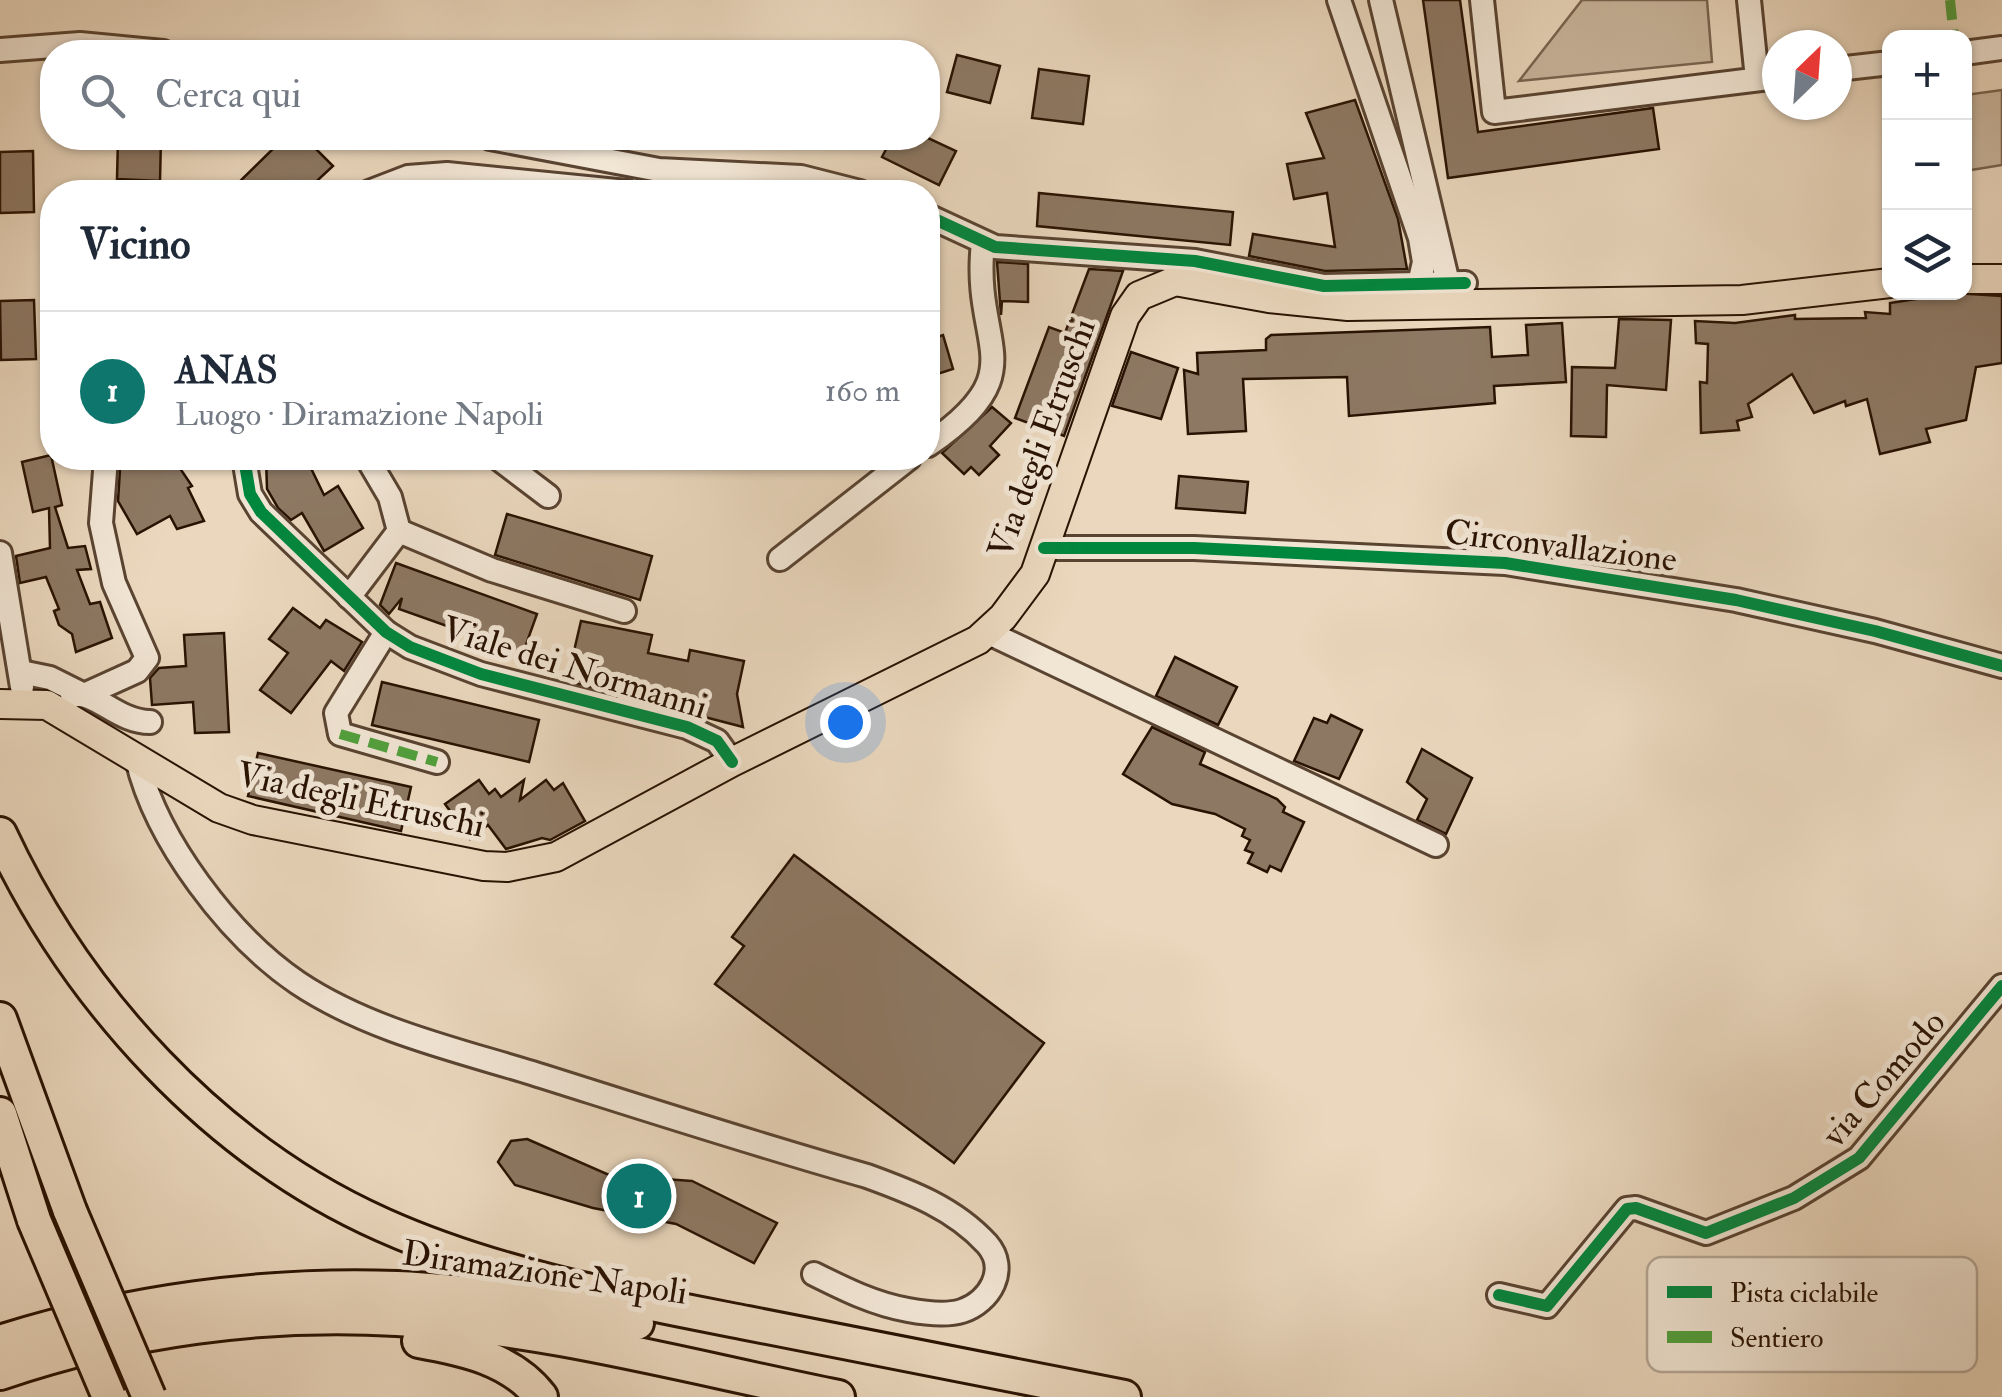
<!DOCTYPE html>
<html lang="it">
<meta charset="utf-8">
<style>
body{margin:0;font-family:"IM FELL Double Pica",serif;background:#f6f6f7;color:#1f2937}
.controls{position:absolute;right:30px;top:30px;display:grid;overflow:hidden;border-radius:20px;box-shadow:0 2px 8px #0004}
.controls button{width:90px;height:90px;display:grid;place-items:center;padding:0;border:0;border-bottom:2px solid #e0e1e3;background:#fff;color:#1f2937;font:50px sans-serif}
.compass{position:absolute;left:1762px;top:30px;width:90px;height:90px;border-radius:50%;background:#fff;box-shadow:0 2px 8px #0004;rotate:25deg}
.you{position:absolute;left:845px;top:722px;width:35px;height:35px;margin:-25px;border:8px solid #fff;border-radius:50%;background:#1a73e8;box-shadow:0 0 0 15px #1a73e833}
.badge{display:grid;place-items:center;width:65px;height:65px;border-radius:50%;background:#0f766e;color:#fff;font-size:32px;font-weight:700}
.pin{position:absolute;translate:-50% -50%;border:5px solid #fff;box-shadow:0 2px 10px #0006}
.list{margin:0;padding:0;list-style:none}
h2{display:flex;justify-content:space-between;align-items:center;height:130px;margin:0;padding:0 40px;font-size:42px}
h2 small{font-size:32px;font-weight:400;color:#747a83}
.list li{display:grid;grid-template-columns:65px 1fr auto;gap:30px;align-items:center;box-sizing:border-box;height:160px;padding:0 40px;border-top:2px solid #e0e1e3}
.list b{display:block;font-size:38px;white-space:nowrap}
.list p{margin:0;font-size:32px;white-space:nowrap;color:#747a83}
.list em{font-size:32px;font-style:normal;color:#747a83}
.icon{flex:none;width:55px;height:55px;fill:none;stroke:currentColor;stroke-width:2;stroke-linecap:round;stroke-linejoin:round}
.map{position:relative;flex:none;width:2002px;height:1397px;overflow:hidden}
.search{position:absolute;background:#fff;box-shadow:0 2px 8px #0004;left:40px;top:40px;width:900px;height:110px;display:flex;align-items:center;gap:25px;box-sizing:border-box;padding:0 35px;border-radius:40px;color:#747a83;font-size:38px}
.panel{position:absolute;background:#fff;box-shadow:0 2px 8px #0004;left:40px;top:180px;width:900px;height:290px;border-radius:40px}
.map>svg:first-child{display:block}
.green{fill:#c9b69d;stroke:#796450;stroke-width:2.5}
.building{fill:#8d7863;stroke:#291202;stroke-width:2.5}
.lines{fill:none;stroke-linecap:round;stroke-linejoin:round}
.minor-casing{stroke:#594331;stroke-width:28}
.major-casing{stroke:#291202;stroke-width:32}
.highway-casing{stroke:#291202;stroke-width:38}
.minor{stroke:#f1e5d4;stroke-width:22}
.major{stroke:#ead7bd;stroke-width:28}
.highway{stroke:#ead7bd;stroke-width:32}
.highway-bridge-casing{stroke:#291202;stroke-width:38;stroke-linecap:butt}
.highway-bridge{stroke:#ead7bd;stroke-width:32}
.quiet{stroke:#51a03d;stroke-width:10;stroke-dasharray:20 10;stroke-linecap:butt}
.cycleway-casing{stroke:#f1e5d4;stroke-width:19}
.cycleway{stroke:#00873e;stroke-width:12}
.labels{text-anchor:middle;stroke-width:10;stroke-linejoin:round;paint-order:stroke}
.street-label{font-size:35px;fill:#291202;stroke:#f1e5d4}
.key{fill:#f1e5d4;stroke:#b5a695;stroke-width:2.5}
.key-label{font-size:28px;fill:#291202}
</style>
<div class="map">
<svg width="2002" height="1397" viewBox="0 0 2002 1397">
<rect width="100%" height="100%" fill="#ead7bd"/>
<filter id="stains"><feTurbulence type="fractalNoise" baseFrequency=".002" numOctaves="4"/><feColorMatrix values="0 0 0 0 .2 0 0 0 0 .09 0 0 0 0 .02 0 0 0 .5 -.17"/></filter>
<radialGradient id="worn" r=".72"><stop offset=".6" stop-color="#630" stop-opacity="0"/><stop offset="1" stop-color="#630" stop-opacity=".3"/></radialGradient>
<g class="green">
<path d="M1582,0H1707L1712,62L1519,81Z"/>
<path d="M2002,90V165L1965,171V95Z"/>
</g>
<g class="building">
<path d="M1423,0H1460L1478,132L1653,108L1659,149L1448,178Z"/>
<path d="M957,55L1000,66L990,103L947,92Z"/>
<path d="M1039,69L1089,76L1083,124L1032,118Z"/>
<path d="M1355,100L1398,219L1407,269L1325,271L1249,256L1253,234L1335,247L1327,193L1294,199L1287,164L1324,158L1306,113Z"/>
<path d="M118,138H161L160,181L117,179Z"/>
<path d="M284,138H305L333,166L305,192H229Z"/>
<path d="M892,138H928L956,151L939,185L882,157Z"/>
<path d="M33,151L34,212L0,213V152Z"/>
<path d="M1039,193L1233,212L1230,245L1037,226Z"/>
<path d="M997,262L1028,264V302L1002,301L1001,315Z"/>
<path d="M1089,269L1123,271L1064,436L1015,418L1049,327L1065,333Z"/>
<path d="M1954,293L2002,296V363L1976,367L1966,420L1926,429L1930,442L1880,454L1867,399L1846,406L1845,401L1814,413L1792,374L1748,404L1752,417L1737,421L1739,430L1701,433L1700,382L1707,383L1708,344L1696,343L1695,321L1735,323L1795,315V319L1866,318L1865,312L1890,314V303Z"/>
<path d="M34,300L36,359L1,360L0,301Z"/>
<path d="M1619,319L1671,320L1666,390L1607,385L1606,437L1571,436L1572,367L1615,368Z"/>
<path d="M1562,323L1566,382L1494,386L1495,403L1349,416L1347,377L1243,379L1246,431L1188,434L1184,370L1198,374L1197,353L1266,350V339L1271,335L1490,327L1492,357L1528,355L1526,325Z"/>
<path d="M943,335L953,369L928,377V340Z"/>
<path d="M1131,352L1178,368L1161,419L1112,406Z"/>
<path d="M992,407L1011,423L990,446L999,455L979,475L971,467L964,474L942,453Z"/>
<path d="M51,455L62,505L55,507L68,548L85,546L91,569L77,570L90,604L100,602L112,638L76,652L72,634L59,625L54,611L59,609L46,577L20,583L16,556L50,548L49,508L33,512L22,462Z"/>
<path d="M173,458L192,486L188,488L204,521L177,529L170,516L137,534L118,501L120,469L130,463L168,468Z"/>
<path d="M266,458H306L324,495L338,486L363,528L324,551L302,513L291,520L278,508L267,489Z"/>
<path d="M1179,476L1248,482L1245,513L1176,508Z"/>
<path d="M507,514L652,556L640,600L495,555Z"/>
<path d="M396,563L537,614L523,653L399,609L402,598L389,614L380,605Z"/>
<path d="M293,608L320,628L326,620L362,642L344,671L331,661L291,713L260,690L288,653L269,639Z"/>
<path d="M581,621L652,635L648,653L688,661L690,650L744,661L737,694L743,727L567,681Z"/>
<path d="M224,633L229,732L195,733L193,702L152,705L150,678L159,668L186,666L184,635Z"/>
<path d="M1175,657L1237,687L1218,725L1156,696Z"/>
<path d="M382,682L539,720L529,762L372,725Z"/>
<path d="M1331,715L1362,730L1339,779L1294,761L1314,718L1327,723Z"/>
<path d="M1152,727L1205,752L1200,764L1277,799L1285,807L1283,812L1304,822L1281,871L1270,866L1267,872L1248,863L1253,853L1245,850L1250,840L1242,836L1245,829L1215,814L1172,804L1123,774Z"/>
<path d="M1422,749L1472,778L1446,834L1417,820L1427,799L1407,782Z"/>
<path d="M258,753L411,787L401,831L248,796Z"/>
<path d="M479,780L489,794L495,789L501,797L524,780L520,800L546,780L554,790L563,783L585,821L550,840L542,838L506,849L488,825L470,839L445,804Z"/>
<path d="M794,855L1044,1043L954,1163L715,984L744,946L732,937Z"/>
<path d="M527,1139L609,1175L692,1181L777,1223L754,1263L676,1224L593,1208L515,1185L498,1162L511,1141Z"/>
</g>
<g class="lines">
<defs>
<g id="minor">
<path d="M1339,0L1420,238L1424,262L1419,284"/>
<path d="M1381,0L1448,283"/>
<path d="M1482,0L1494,112L1777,77"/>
<path d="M1749,0L1757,79"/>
<path d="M0,50L80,44L163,52"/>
<path d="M1964,53L2002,48"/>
<path d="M1837,69L1890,63"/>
<path d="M490,138L659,170L801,177L860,192"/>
<path d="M369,192L408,177L447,174L627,192"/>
<path d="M928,216L995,247L1195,261L1324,286L1465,283"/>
<path d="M928,445C1038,369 971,348 983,243"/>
<path d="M244,458L250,494L261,512L386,632L410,647L481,674L687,727L717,741L732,762"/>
<path d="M498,458L548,496"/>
<path d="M399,531L492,570L624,611"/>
<path d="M1044,548H1194L1505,563L1736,600L1875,631L2002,666"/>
<path d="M0,553L22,687"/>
<path d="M780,559L909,458"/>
<path d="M349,597L399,531L390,497L367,458"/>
<path d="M386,632L336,713L340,734L437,762"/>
<path d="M987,632L1436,845"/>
<path d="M21,672L50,678L84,695L137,671L147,658L114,583L101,523L106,458"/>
<path d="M72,696C94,689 117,722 150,722"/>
<path d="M137,759C156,840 229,936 298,983C367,1029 453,1049 532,1073C643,1108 754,1144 867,1176C911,1192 954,1208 987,1244C1009,1269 990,1302 962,1311C946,1316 924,1313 908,1310C874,1304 844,1289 814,1274"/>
<path d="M1499,1295L1547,1306L1627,1209L1636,1208L1706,1233L1794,1198L1859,1158L2002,986"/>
</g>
<g id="major">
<path d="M1964,279H2002"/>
<path d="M0,704L47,705L219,808L253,820L484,866L507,867L556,857L732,762L978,640L1003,617L1035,574L1125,316L1139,296L1175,281L1269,298L1348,306L1742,300L1890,283"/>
</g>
<g id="highway">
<path d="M0,834C77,999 214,1150 383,1225C497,1276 624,1299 747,1323C873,1348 999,1372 1124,1397"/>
<path d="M0,1019L70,1211"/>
<path d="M0,1114L34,1220"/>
<path d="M419,1341C464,1349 512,1359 541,1397"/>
<path d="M0,1342C126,1302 265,1283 397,1288C478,1291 559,1308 637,1323"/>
<path d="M0,1373C126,1330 264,1311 397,1319C545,1327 693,1368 838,1397"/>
</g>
</defs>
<use href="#minor" class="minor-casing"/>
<use href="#major" class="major-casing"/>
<use href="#highway" class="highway-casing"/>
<use href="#minor" class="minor"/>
<use href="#major" class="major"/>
<use href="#highway" class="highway"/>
<defs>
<g id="highway-bridge">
<path d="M70,1211L149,1397"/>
<path d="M34,1220L109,1397"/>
</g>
</defs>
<use href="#highway-bridge" class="highway-bridge-casing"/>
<use href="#highway-bridge" class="highway-bridge"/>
<g class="quiet">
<path d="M1950,0L1954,38"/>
<path d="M340,734L437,762"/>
</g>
<defs>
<g id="cycleway">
<path d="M928,216L995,247L1195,261L1324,286L1465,283"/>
<path d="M244,458L250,494L261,512L386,632L410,647L481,674L687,727L717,741L732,762"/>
<path d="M1044,548H1194L1505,563L1736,600L1875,631L2002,666"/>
<path d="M1499,1295L1547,1306L1627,1209L1636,1208L1706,1233L1794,1198L1859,1158L2002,986"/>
</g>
</defs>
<use href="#cycleway" class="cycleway-casing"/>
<use href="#cycleway" class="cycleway"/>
</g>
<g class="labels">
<g class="street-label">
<text transform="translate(1041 438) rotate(-70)" y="12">Via degli Etruschi</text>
<text transform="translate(1561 545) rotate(7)" y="12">Circonvallazione</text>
<text transform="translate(575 667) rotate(17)" y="12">Viale dei Normanni</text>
<text transform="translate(361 799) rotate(12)" y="12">Via degli Etruschi</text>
<text transform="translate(1883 1078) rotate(-49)" y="12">via Comodo</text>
<text transform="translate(545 1272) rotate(8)" y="12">Diramazione Napoli</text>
</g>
</g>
<rect x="1647" y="1257" width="330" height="115" rx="15" class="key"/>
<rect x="1667" y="1286" width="45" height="12" fill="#00873e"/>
<rect x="1667" y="1331" width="45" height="12" fill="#51a03d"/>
<g class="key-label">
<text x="1730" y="1302">Pista ciclabile</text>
<text x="1730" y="1347">Sentiero</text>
</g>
<rect width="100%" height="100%" filter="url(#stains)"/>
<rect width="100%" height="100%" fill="url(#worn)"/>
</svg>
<div class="controls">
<button>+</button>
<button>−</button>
<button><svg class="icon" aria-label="layers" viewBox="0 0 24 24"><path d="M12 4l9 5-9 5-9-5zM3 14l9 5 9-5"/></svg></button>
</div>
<svg class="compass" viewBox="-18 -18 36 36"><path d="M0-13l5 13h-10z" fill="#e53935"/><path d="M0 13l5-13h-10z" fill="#747a83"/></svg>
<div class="you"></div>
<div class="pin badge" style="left:639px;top:1196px">1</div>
<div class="search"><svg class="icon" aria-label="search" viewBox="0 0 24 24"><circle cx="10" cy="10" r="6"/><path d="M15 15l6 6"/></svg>Cerca qui</div>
<section class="panel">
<h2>Vicino<small></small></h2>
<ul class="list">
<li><span class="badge">1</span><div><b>ANAS</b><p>Luogo · Diramazione Napoli</p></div><em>160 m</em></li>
</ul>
</section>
</div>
